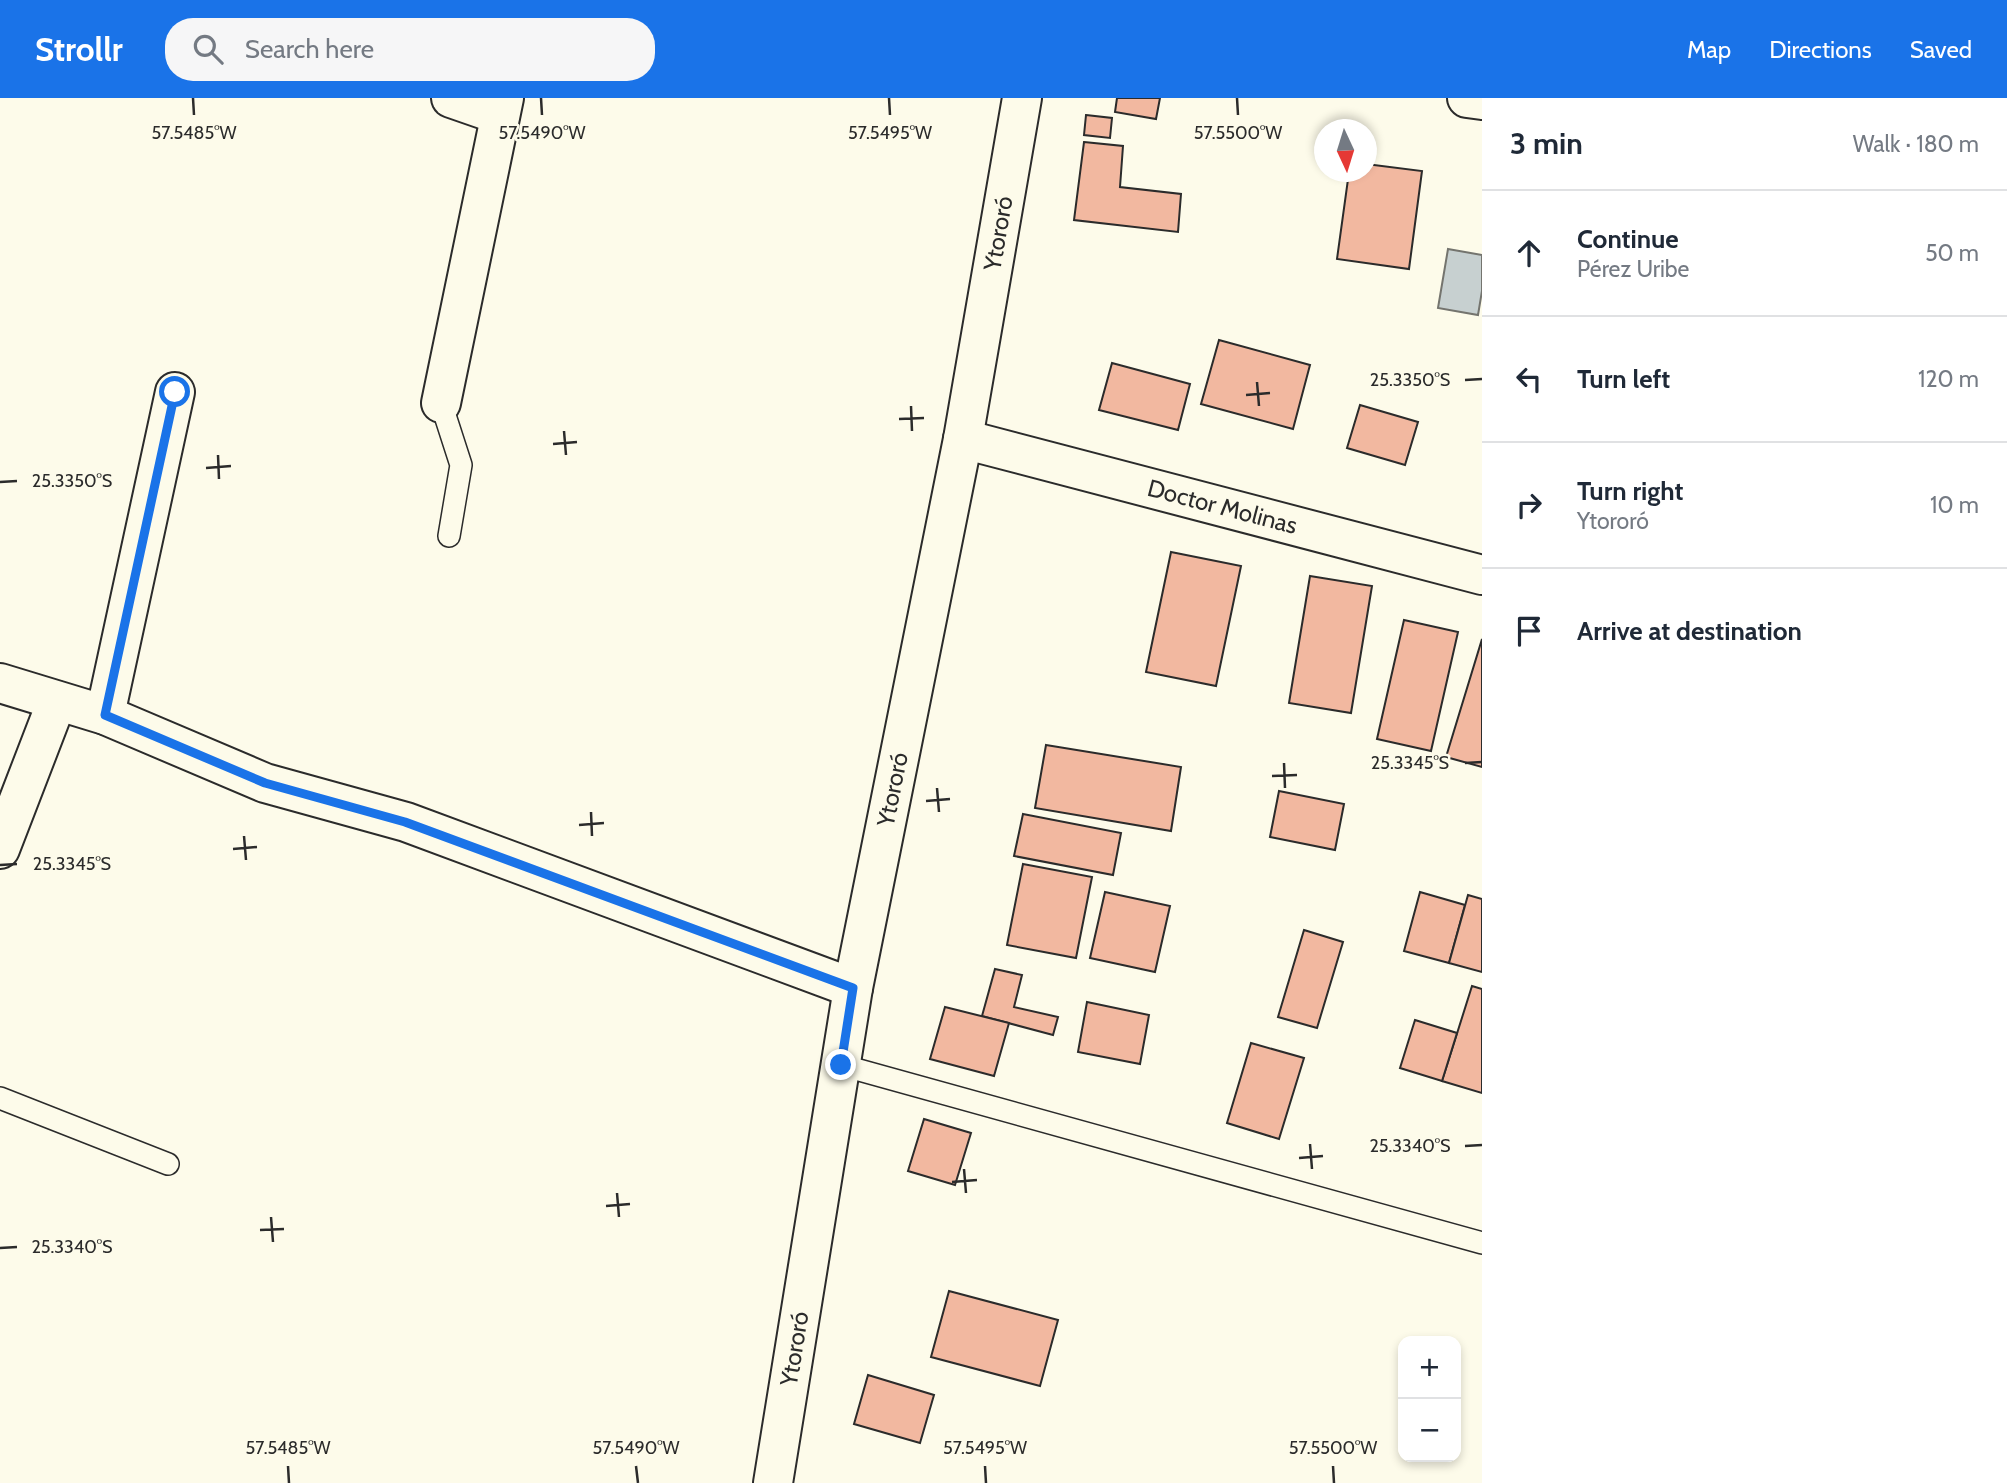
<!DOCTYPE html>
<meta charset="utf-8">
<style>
body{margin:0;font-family:Cabin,sans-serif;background:#f6f6f7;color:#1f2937}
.controls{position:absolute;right:21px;bottom:21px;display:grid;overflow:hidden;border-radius:14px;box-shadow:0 4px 10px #0003}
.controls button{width:63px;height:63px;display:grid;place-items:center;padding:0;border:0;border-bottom:2px solid #e0e1e3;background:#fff;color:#1f2937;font:35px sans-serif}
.compass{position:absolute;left:1314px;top:21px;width:63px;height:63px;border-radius:50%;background:#fff;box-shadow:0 4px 10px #0003;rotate:176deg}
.stop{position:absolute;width:21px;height:21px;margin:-16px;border:5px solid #1a73e8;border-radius:50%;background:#fff}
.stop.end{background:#1a73e8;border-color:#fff;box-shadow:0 2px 7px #0008}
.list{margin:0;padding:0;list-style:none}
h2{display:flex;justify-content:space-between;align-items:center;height:91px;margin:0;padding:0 28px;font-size:30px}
h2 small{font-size:23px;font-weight:400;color:#747a83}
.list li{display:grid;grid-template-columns:46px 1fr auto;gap:21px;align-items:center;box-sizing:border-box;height:126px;padding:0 28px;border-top:2px solid #e0e1e3}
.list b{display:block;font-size:26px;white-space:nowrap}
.list p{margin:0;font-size:23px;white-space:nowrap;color:#747a83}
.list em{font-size:23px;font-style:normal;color:#747a83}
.icon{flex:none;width:38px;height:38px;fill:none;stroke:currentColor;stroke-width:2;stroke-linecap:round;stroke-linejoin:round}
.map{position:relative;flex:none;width:1482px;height:1385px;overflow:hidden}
header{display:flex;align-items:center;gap:42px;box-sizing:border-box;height:98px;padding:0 35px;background:#1a73e8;color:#fff}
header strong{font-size:33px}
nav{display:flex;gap:38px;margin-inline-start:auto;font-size:24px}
.search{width:490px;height:63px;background:#f6f6f7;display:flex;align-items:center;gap:18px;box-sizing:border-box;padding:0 24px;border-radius:28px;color:#747a83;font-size:26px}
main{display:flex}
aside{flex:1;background:#fff}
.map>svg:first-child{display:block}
.water{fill:#c7d0d0;stroke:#74746e;stroke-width:2}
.building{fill:#f2b8a0;stroke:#2b2b2b;stroke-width:2}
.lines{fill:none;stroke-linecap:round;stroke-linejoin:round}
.lane-casing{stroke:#2b2b2b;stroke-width:24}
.street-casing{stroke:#2b2b2b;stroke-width:42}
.secondary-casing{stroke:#2b2b2b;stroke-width:42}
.lane{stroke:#fdfbea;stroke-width:21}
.street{stroke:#fdfbea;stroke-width:38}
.secondary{stroke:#fdfbea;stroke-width:38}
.route{stroke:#1a73e8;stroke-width:9}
.ticks{fill:none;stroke:#2b2b2b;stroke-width:2.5}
.labels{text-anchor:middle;stroke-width:5;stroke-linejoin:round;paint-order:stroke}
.street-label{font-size:24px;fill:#2b2b2b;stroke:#fdfbea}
.ticks-label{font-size:18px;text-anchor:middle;fill:#2b2b2b;stroke:#fdfbea;stroke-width:5;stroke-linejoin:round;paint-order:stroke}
</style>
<header>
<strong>Strollr</strong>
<div class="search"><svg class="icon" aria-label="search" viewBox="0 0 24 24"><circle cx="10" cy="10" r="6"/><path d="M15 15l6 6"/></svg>Search here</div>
<nav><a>Map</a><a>Directions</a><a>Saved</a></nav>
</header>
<main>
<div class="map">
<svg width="1482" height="1385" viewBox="0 0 1482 1385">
<rect width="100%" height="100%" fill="#fdfbea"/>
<path class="water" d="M1448,151L1482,157V193L1478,217L1438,210Z"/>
<g class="building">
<path d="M1117,0H1160L1156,21L1115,14Z"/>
<path d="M1086,17L1112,20L1110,40L1084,37Z"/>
<path d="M1084,44L1123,48L1120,89L1181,96L1178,134L1074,122Z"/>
<path d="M1366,66L1422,73L1409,171L1337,161L1349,74H1366Z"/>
<path d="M1219,242L1310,267L1293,331L1201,306Z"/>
<path d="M1112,265L1190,286L1178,332L1099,312Z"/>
<path d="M1360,307L1418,324L1405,367L1347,350Z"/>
<path d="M1171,454L1241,468L1216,588L1146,574Z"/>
<path d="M1310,478L1372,488L1351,615L1289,605Z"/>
<path d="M1404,522L1458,534L1431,653L1377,641Z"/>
<path d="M1482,541V669L1446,659Z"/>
<path d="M1046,647L1181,669L1171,733L1035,710Z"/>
<path d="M1279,693L1344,706L1335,752L1270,739Z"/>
<path d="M1023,716L1121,735L1113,777L1014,758Z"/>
<path d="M1023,766L1092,779L1076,860L1007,847Z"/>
<path d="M1105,794L1170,808L1155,874L1090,860Z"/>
<path d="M1420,794L1465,807L1449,865L1404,853Z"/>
<path d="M1468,797L1482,801V874L1449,865Z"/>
<path d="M1304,832L1343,844L1317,930L1278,919Z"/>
<path d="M995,871L1022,877L1014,909L1058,919L1053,937L982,918Z"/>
<path d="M1472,888L1482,891V995L1442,983Z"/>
<path d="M1087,904L1149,917L1140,966L1078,954Z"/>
<path d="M945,909L1009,925L994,978L930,961Z"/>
<path d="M1415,922L1457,935L1442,983L1400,970Z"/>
<path d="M1251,945L1304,960L1279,1041L1227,1025Z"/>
<path d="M924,1021L971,1035L955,1087L908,1073Z"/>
<path d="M949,1193L1058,1222L1040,1288L931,1259Z"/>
<path d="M868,1277L934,1297L920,1345L854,1326Z"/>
</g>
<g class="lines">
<defs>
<g id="lane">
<path d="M441,305L461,367L449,438"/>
<path d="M841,967L1482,1145"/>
<path d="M0,1000L168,1066"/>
</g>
<g id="street">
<path d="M451,0L500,17"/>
<path d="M1467,0L1482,2"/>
<path d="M441,305L504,0"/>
<path id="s1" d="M963,341L1482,477"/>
<path d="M0,585L105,617L265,685L406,724L853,890"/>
<path d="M105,617L175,294"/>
<path d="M0,751L57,603"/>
</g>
<g id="secondary">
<path id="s2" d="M773,1385L853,890L963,341L1022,0"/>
</g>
</defs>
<use href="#lane" class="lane-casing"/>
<use href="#street" class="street-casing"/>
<use href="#secondary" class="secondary-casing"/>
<use href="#lane" class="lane"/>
<use href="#street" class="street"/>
<use href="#secondary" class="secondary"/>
</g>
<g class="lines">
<path class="route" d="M175,294L105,617L265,685L405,724L853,890L841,967"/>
</g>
<path class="ticks" d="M193,0L194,17M541,0L542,17M889,0L890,17M1237,0L1238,17M1465,282L1482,281M1257,284L1259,308M1246,297L1270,295M911,308L912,333M899,321L924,320M564,333L566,357M553,346L577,344M218,357L219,381M206,370L231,368M0,384L17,383M1284,665L1285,690M1465,665L1482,664M1272,678L1297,677M937,690L939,714M926,703L950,701M591,714L592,738M579,727L604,725M244,738L246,762M233,751L257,749M0,767L17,766M1310,1046L1312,1071M1465,1048L1482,1047M1299,1060L1323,1058M964,1071L966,1095M952,1084L977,1082M617,1095L619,1119M606,1108L630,1106M271,1119L273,1144M260,1132L284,1131M0,1150L17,1149M288,1368L289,1385M636,1368L638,1385M985,1368L986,1385M1333,1368L1334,1385"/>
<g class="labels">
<g class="street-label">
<text dy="8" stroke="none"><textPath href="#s2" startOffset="1270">Ytororó</textPath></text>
<text dy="8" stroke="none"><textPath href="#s1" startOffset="268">Doctor Molinas</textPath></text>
<text dy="8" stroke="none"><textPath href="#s2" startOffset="704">Ytororó</textPath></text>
<text dy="8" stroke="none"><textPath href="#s2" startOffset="136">Ytororó</textPath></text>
</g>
</g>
<g class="ticks-label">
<text x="194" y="41">57.5485°W</text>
<text x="542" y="41">57.5490°W</text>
<text x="890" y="41">57.5495°W</text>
<text x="1238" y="41">57.5500°W</text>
<text x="1410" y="288">25.3350°S</text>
<text x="72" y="389">25.3350°S</text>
<text x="1410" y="671">25.3345°S</text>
<text x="72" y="772">25.3345°S</text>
<text x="1410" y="1054">25.3340°S</text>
<text x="72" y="1155">25.3340°S</text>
<text x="288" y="1356">57.5485°W</text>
<text x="636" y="1356">57.5490°W</text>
<text x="985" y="1356">57.5495°W</text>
<text x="1333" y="1356">57.5500°W</text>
</g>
</svg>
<div class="controls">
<button>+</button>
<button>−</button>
</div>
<svg class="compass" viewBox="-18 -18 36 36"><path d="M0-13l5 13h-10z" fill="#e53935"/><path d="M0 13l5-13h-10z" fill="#747a83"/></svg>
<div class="stop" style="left:175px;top:294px"></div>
<div class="stop end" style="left:841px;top:967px"></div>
</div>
<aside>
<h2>3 min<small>Walk · 180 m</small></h2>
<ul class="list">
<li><svg class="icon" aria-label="ahead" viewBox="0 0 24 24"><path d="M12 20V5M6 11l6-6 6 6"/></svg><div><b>Continue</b><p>Pérez Uribe</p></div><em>50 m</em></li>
<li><svg class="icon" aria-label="left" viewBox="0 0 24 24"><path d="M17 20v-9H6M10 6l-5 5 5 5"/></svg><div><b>Turn left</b></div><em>120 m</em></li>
<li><svg class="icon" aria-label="right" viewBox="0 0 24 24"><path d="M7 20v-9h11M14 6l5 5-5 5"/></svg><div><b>Turn right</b><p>Ytororó</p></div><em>10 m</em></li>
<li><svg class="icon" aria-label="arrive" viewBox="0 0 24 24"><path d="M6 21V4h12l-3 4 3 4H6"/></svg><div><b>Arrive at destination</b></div></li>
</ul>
</aside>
</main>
